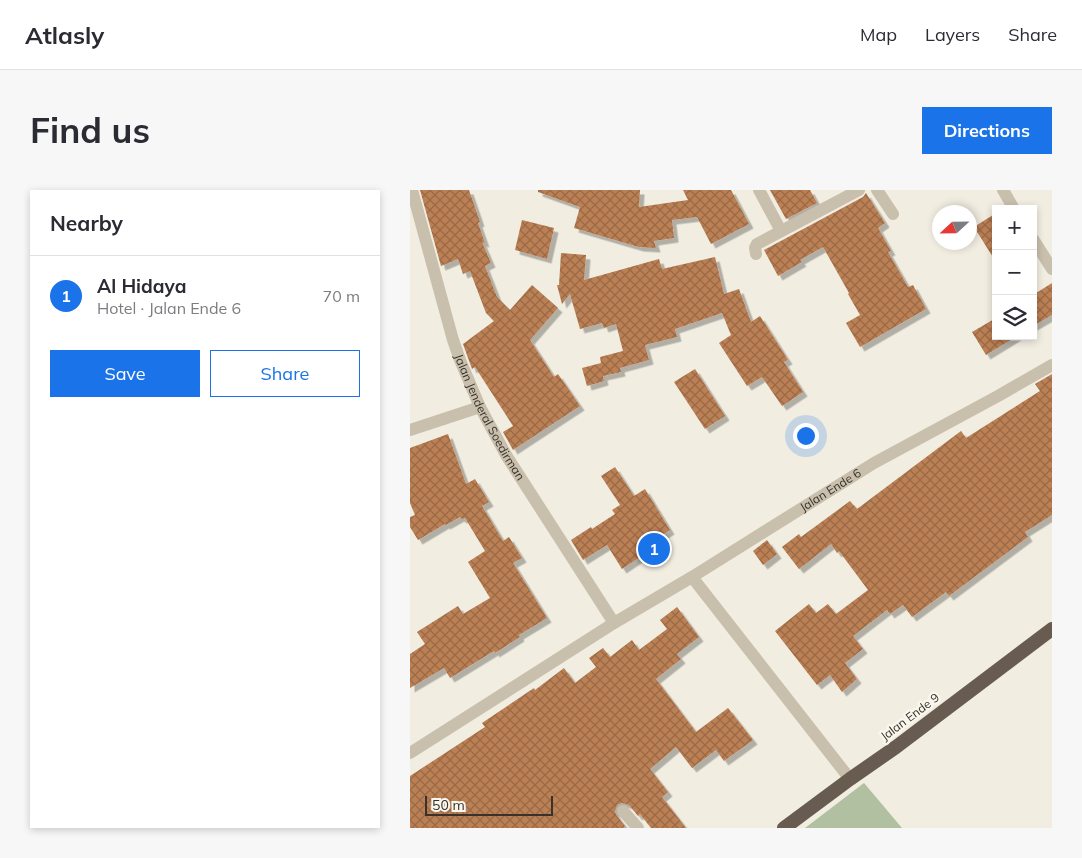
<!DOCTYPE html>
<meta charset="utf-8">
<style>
body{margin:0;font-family:Mulish,sans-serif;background:#f7f7f7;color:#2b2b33}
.controls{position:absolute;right:15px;top:15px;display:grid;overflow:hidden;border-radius:0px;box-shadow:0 2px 8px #0003}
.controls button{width:45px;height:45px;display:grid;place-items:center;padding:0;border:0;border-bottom:1px solid #e1e1e2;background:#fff;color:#2b2b33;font:25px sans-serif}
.compass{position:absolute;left:522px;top:15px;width:45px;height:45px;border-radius:50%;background:#fff;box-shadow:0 2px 8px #0003;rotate:248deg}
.scale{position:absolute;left:15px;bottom:12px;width:128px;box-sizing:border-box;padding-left:5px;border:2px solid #38322b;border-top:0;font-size:14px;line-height:18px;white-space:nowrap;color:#38322b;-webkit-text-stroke:4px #f9f6ed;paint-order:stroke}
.you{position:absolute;left:395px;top:245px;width:18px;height:18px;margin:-12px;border:4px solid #fff;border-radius:50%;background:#1a73e8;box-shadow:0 0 0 8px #1a73e833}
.badge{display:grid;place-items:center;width:32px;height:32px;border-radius:50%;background:#1a73e8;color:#fff;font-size:16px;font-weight:700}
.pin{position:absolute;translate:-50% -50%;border:2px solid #fff;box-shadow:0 1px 5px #0006}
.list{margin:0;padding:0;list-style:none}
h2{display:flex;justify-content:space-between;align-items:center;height:65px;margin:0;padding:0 20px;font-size:21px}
h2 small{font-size:16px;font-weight:400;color:#7c7c81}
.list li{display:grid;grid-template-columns:32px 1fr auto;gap:15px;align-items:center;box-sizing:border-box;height:80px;padding:0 20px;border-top:1px solid #e1e1e2}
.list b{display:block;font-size:19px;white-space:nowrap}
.list p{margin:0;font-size:16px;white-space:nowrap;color:#7c7c81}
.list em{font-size:16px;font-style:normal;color:#7c7c81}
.actions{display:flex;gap:10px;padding:15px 20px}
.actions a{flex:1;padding:11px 0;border:1px solid #1a73e8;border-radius:0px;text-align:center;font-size:18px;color:#1a73e8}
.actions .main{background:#1a73e8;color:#fff}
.icon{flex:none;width:28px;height:28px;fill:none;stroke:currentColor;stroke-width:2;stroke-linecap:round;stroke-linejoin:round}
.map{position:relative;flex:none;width:642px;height:638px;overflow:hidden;border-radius:0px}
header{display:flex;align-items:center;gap:30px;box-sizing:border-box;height:70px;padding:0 25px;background:#fff;border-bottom:1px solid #e1e1e2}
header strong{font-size:24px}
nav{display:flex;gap:28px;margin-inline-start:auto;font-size:18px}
.intro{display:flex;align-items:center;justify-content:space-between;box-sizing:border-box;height:120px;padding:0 30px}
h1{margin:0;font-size:35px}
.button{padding:12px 22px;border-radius:0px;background:#1a73e8;color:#fff;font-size:18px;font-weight:700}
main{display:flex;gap:30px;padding:0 30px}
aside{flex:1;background:#fff;border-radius:0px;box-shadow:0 2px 8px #0003}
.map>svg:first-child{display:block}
.green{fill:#b0c0a1}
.building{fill:url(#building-cross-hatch);filter:url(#shadow)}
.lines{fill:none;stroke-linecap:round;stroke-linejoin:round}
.minor{stroke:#c9bfad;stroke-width:12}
.tertiary{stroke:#c9bfad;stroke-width:12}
.trunk{stroke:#685c50;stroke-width:14}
.labels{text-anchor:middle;stroke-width:5;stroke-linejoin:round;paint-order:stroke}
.street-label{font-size:12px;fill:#38322b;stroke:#f9f6ed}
</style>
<header>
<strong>Atlasly</strong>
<nav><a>Map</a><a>Layers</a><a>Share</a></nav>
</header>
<div class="intro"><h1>Find us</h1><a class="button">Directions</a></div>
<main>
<aside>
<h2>Nearby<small></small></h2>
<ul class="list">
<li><span class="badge">1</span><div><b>Al Hidaya</b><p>Hotel · Jalan Ende 6</p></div><em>70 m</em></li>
</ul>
<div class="actions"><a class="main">Save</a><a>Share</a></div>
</aside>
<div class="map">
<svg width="642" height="638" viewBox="0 0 642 638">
<defs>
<pattern id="building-cross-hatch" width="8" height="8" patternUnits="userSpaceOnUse" patternTransform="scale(1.25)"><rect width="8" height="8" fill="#bc8054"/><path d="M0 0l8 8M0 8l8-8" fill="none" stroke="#9a6946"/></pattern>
<filter id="shadow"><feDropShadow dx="4.5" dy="4.5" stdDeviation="0" flood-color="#0004"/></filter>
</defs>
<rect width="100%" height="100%" fill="#f1ede1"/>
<path class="green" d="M454,593L492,638H395Z"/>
<g class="building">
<path d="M10,0H59L70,32L68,33L75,53L72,52L81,73L75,76L87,107L100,120L122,95L148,118L120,150L144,187L148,184L170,216L103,260L93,242L103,236L65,177L62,179L53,154L84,131L76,123L60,81L53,84L48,69L31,76Z"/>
<path d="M128,0H230L229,17L278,10L273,0H321L339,34L301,54L287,27L262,30L264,48L244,51L246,58L229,57L164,38L170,17L128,2Z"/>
<path d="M360,0H400L407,13L376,29Z"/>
<path d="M456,3L475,33L468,38L481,61L478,62L498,97L503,95L516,119L450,157L436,133L450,125L438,104L439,103L413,57L390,70L392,72L368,86L354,60L453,7Z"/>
<path d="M586,23V72L564,37Z"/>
<path d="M112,30L144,38L137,69L105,60Z"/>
<path d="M151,63L176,65L174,90L249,69L252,79L305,67L314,104L329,99L341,132L350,126L378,170L374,172L393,202L372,216L352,187L337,196L309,153L321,145L312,123L265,139L267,147L235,155L239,170L210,178L211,182L193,186L194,191L177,196L172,178L191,173L190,167L213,161L206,134L194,138L192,133L170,139L160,104L152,114L147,95H149Z"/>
<path d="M642,93V125L623,136V105Z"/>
<path d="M586,128V146H607L576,165L562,142Z"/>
<path d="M285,179L315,226L295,239L264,192Z"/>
<path d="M642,184V325L615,342L618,347L539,406L536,402L502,427L493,415L480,424L477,420L443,446L453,459L435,473L447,489L432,502L420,485L407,495L365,441L399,414L406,423L418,414L426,424L458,400L429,361L427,363L421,354L389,379L372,357L389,344L391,347L440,311L447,319L551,241L556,248L630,201L625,194Z"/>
<path d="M38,244L56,294L65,289L79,312L72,316L93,351L99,347L112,368L103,373L137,428L109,445L110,447L85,463L84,461L40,488L34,478L0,498V464L15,454L7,442L48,416L53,424L80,408L58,372L75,361L55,328L52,329L50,327L36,335L35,334L8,350L0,337V327L5,325L0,313V258Z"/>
<path d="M205,277L224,306L235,299L260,340L240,353L242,356L229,364L230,367L212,379L197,355L173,370L161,350L181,337L182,339L205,324L202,320L210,315L191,286Z"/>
<path d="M357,350L367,364L353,375L343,361Z"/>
<path d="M267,417L289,447L267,464L271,469L246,489L286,542L318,518L343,550L314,571L306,560L282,578L266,557L240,579L258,602L252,607L276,638H241L230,624L228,626L219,615L212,613L207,615L205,622L207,626L215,636L213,638H0V586L75,537L72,533L124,498L125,500L154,478L165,493L186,477L179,468L193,458L200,467L222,450L229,460L257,439L250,430Z"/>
</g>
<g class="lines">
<g class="minor">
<path d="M349,0L371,41"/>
<path d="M467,0L483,24"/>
<path d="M593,0L604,19"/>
<path d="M623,49L642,79"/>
<path d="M346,64L345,58L347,54L449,0"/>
<path d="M0,240L70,217"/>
<path d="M213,621L228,638"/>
</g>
<g class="tertiary">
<path id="s1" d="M2,0L43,150L50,170L70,217L96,265L204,433"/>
<path d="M282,387L440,589"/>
<path id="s2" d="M0,563L204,433L282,387L464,273L588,206L642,175"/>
</g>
<path class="trunk" d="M374,638L440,589L486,557L642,439"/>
</g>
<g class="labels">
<g class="street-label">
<text dy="4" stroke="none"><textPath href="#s1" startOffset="241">Jalan Jenderal Soedirman</textPath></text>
<text dy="4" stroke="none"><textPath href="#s2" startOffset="496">Jalan Ende 6</textPath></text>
<text transform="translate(500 527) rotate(-37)" y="4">Jalan Ende 9</text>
</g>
</g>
</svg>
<div class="controls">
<button>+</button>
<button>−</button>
<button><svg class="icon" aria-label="layers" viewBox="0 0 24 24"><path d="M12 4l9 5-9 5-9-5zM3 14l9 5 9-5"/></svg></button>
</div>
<svg class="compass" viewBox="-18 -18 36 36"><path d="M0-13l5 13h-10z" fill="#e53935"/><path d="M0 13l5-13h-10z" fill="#7c7c81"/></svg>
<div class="scale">50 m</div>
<div class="you"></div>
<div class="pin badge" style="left:244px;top:359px">1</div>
</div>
</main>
